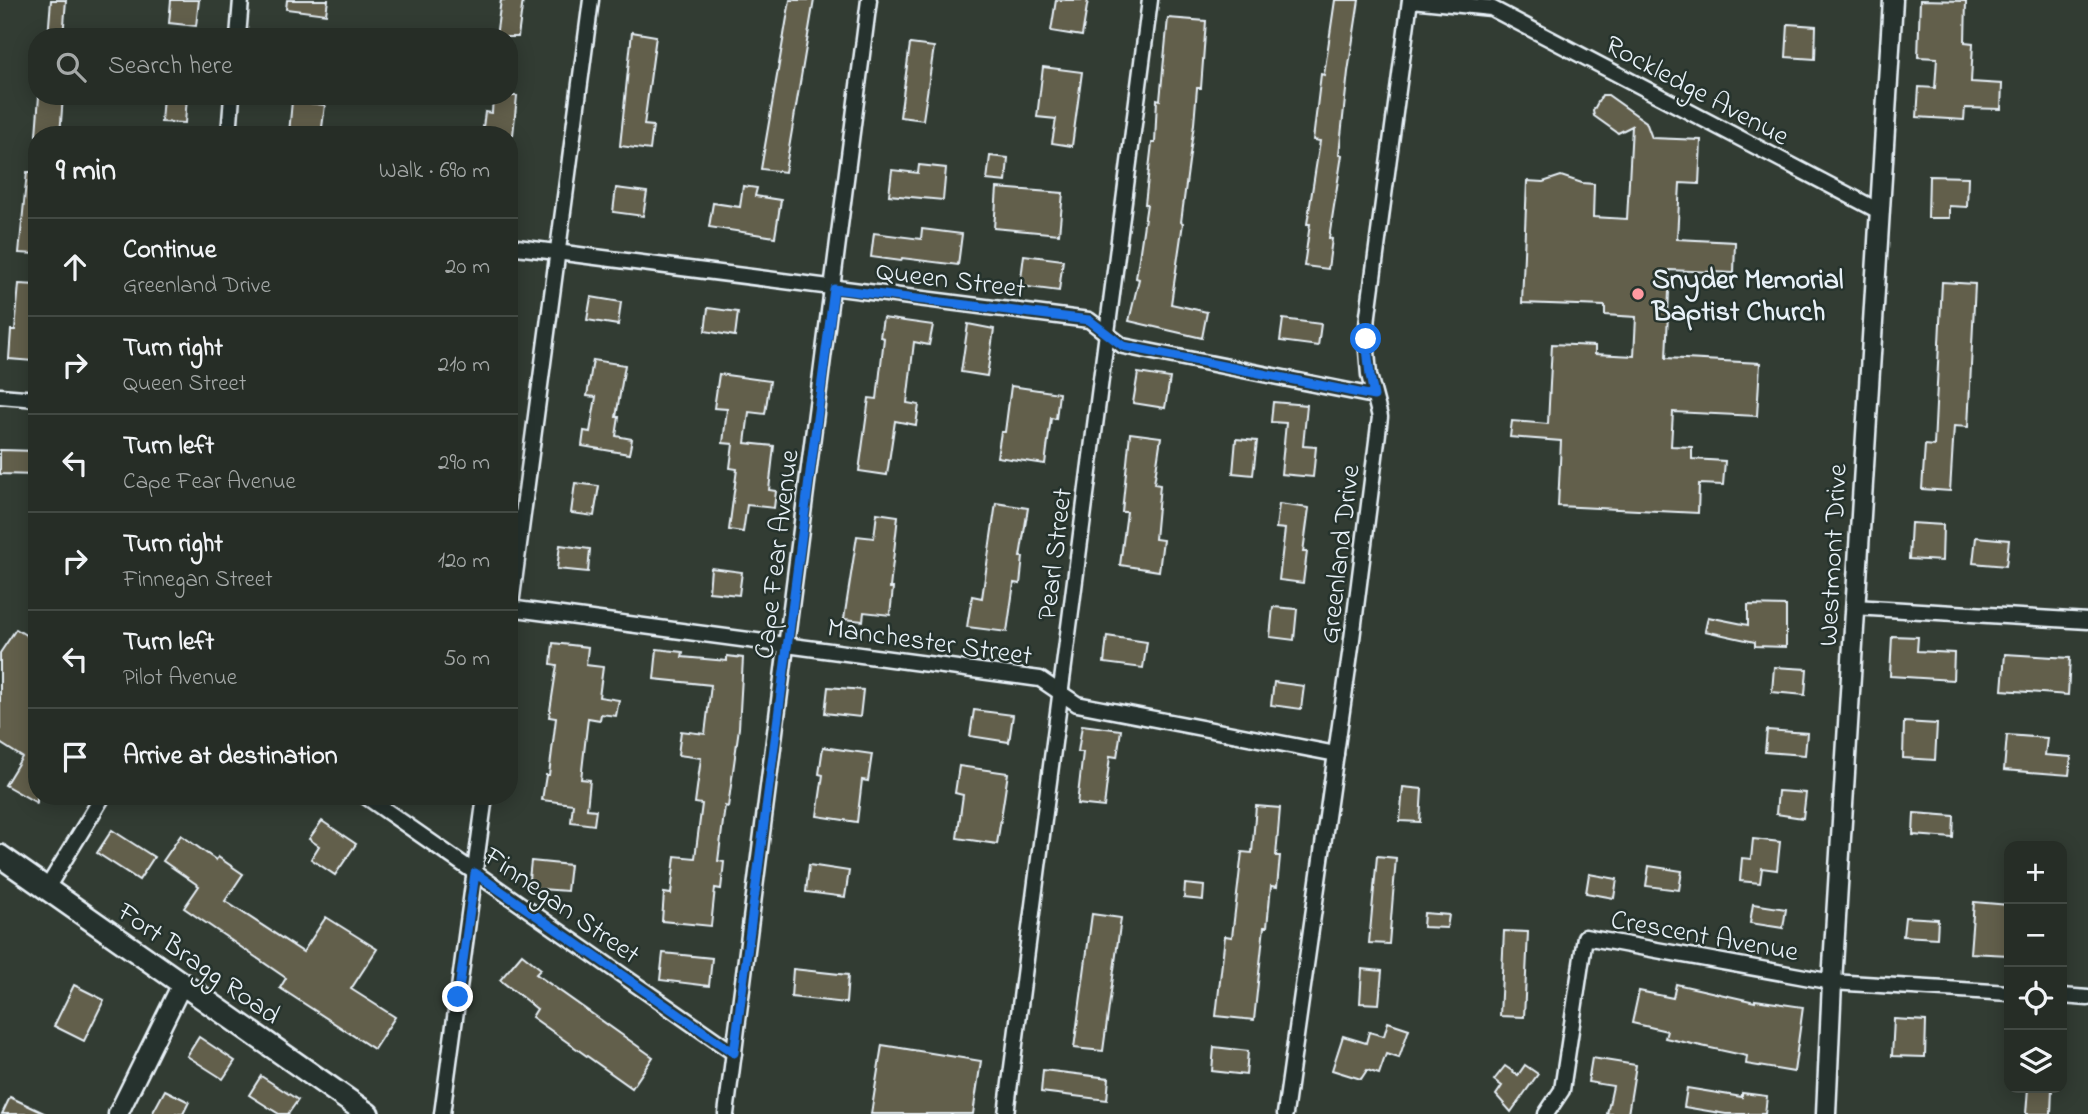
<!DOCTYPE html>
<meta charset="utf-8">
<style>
body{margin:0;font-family:"Indie Flower",sans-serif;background:#2e352e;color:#f1f3f6}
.controls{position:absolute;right:21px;bottom:21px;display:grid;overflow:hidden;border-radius:14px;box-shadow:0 4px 18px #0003}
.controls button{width:63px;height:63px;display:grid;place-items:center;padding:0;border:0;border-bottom:2px solid #424943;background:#262d26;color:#f1f3f6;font:35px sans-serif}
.stop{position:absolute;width:21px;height:21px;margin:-16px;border:5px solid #1a73e8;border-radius:50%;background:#fff}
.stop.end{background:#1a73e8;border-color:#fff;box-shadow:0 2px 7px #0008}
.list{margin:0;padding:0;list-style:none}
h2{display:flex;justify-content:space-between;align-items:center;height:91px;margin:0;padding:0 28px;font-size:30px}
h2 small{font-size:23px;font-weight:400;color:#a4a8a7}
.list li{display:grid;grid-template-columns:46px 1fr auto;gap:21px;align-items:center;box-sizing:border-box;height:98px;padding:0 28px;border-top:2px solid #424943}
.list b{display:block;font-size:26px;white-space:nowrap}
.list p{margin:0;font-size:23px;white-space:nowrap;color:#a4a8a7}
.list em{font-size:23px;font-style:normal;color:#a4a8a7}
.icon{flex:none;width:38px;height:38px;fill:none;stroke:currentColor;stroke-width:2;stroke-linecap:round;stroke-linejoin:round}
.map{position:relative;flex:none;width:2088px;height:1114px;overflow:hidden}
.search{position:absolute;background:#262d26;box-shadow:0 4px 18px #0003;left:28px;top:28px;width:490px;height:77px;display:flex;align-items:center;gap:18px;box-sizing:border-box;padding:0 24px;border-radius:28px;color:#a4a8a7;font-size:26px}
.panel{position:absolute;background:#262d26;box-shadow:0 4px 18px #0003;left:28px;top:126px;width:490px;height:679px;border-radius:28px}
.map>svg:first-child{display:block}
.building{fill:#625e4b;stroke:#e8f1f8;stroke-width:2}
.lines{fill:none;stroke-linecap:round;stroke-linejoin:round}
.minor-casing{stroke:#e8f1f8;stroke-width:19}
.tertiary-casing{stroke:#e8f1f8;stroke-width:23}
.secondary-casing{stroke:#e8f1f8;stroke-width:26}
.minor{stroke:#26332d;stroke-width:14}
.tertiary{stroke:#26332d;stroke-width:18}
.secondary{stroke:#26332d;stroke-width:21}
.route{stroke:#1a73e8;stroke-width:9}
.poi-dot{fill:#ff9aa2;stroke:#26332d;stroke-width:2.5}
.labels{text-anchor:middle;stroke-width:5;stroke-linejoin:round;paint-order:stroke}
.street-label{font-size:28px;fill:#e8f1f8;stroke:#26332d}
.poi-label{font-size:28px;font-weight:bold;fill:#e8f1f8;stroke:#26332d;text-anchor:start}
</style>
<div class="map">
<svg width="2088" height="1114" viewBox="0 0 2088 1114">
<rect width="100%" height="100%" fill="#323c33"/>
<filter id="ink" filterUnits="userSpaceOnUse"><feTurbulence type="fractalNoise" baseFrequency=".0143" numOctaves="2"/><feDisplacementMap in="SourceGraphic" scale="14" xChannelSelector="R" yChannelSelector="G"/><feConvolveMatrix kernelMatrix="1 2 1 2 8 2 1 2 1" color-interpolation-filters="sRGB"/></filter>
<g filter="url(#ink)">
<g class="building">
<path d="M51,0H66L63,37H48Z"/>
<path d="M171,0H199L196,26L169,23Z"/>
<path d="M287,0H328L326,14L286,9Z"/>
<path d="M501,0H523L518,37H496Z"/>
<path d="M790,0H814L785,172L761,169Z"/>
<path d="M1056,0H1088L1082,36L1051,31Z"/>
<path d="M1335,0H1359L1348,72L1339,154L1342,155L1329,238L1332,239L1328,269L1304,266L1310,224H1307L1320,141L1313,140L1321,74L1324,75Z"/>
<path d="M1920,0L1966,1L1965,42L1973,43L1971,82L2002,84L2001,109L1965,108L1964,120L1917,117L1919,87L1935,88L1937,58L1918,57Z"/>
<path d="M1168,18L1206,21L1201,88H1197L1194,124L1181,222L1183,223L1171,304L1207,312L1202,338L1129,321L1139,279L1136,278L1147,204H1145L1152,143H1155L1157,99L1160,100Z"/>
<path d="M1788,24L1816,26L1815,59L1786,57Z"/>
<path d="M632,32L656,36L644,125L653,126L650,150L620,146Z"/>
<path d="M910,44L934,47L923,120L900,117Z"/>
<path d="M1043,67L1082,72L1072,146L1052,143L1056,119L1037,117Z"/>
<path d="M1602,95H1608L1646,122L1652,138L1701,140L1699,184L1680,183L1677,239L1735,242L1734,273L1670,270L1666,358L1760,363L1757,416L1673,412L1671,446L1692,447V459L1725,461L1723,485L1699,484L1698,513L1558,506L1561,441L1510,437L1512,421L1548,424L1552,344L1595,346V354L1634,356L1636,317L1605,315V306L1522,303L1527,181L1543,182L1561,176L1582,183L1594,184L1593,217L1627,219L1632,126L1618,133L1594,116L1593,111Z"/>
<path d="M39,96H63L60,135H36Z"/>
<path d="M163,96H187L185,123L161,122Z"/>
<path d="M493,96H517L513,135H482L485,112L492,113Z"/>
<path d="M292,101L325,105L321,135L289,133Z"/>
<path d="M990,156L1008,158L1006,182L987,180Z"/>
<path d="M919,165L946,168L943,200L889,195L892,170L918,173Z"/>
<path d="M27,172H37V254L19,253Z"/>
<path d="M1929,176L1968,177L1967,207L1949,206V218H1928Z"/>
<path d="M743,186L757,188L755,196L781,200L775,237L709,227L713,203L740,207Z"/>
<path d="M616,188L647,192L643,216L613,212Z"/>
<path d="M997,188L1063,193L1059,234L994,228Z"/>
<path d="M922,229L962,234L958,265L902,258L901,261L871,257L874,233L921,239Z"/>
<path d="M1024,255L1063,260L1059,291L1020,286Z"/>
<path d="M1942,282L1975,284L1968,427L1954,426L1950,491L1922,489L1925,445L1934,446Z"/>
<path d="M19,284L37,285L33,361L9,359L11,330H15Z"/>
<path d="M591,297L621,302L618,325L587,320Z"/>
<path d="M708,308L738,312L735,336L705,331Z"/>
<path d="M883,318L933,325L929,345L914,342L907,403L919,405L916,425L895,421L887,475L859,471L869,398L877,399L884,338L880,337Z"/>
<path d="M1283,319L1321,324L1318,346L1280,341Z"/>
<path d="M968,324L994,329L987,376L961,372Z"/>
<path d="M593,360L625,365L616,417H619L616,436L632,439L629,454L582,446L584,431L590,432L596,397L587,396Z"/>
<path d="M1138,373L1170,378L1165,408L1133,403Z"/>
<path d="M719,374L770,381L765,414L749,412L745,443L774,446L769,490L776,491L774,508L747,505L743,532L729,530L737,469L730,468L733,444L723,443L727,409L714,408Z"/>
<path d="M1011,386L1059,393L1056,419L1051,418L1045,464L997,457L1001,432H1005Z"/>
<path d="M1273,402L1307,405L1303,446L1316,447L1313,477L1281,474L1286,423L1271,422Z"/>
<path d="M1130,433L1161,437L1154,484L1160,485L1155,539L1163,540L1159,571L1120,565L1127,512H1122Z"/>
<path d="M1236,439L1257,441L1253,475L1233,473Z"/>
<path d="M0,450L37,451V475L0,474Z"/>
<path d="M575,483L599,486L594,516L571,513Z"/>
<path d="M996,503L1028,508L1020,557H1023L1020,584L1014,583L1007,632L967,627L972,596L982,598Z"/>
<path d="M1279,504L1309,508L1303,552H1307L1303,583L1279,580L1285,529L1276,528Z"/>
<path d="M877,513L898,516L890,588H893L890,615L864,612L863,621L844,619L857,536L874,538Z"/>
<path d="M1911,523L1943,525L1942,561L1909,559Z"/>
<path d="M1976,537L2009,540L2006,566L1973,563Z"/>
<path d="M560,545L590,549L588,572L557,569Z"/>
<path d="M711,568L742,572L739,595L709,592Z"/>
<path d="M1748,605L1786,606V647L1755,646V642L1705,631L1708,617L1748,625Z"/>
<path d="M1273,607L1297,609L1294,640L1270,637Z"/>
<path d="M16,629L37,642V803L5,785L22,757L0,743V653Z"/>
<path d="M1107,636L1147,642L1143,668L1104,663Z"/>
<path d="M1892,636L1918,637L1917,651L1954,653L1953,680L1890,676Z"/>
<path d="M553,643L588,647L586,665L603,667L599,697L619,700L616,716L601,714L600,720L588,718L581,779L590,780L587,809L596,810L594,825L571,822L573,804L542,800L546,775H549L556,718L549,717L557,665L551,664Z"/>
<path d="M657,649L683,652L682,657L727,661V656L743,658L739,728L728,807L725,806L718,861L724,862L721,889L715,888L711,926L662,921L664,893L671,894L675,856L695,858L702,804L695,803L701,758L678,755L681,731L705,734L711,685L654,679Z"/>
<path d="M2005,654L2070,658L2068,695L2002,690Z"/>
<path d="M1774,667L1807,669L1805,695L1772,692Z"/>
<path d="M1274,682L1304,686L1301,709L1271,705Z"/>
<path d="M828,687L863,690L860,717L825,713Z"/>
<path d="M974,710L1013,715L1009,742L970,736Z"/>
<path d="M1904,722L1937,724L1935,760L1903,758Z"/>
<path d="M1082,725L1121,730L1117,757L1110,756L1104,807L1077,804L1083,752H1078Z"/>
<path d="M1767,730L1807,733L1805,755L1765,752Z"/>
<path d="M2007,735L2047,738L2045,755L2071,757L2069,775L2004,770Z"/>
<path d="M823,747L872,754L868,781L862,780L857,822L817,816L823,775L819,774Z"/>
<path d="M959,766L1008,773L997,844L957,838L963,795L955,793Z"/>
<path d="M1403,787L1422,789L1420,822L1400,821Z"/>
<path d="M1778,791L1806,793L1803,818L1776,814Z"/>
<path d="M1256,806L1280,808L1276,856H1280L1277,887L1271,886L1267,927H1264L1254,1020L1216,1016L1225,936L1232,937L1242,852L1252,853Z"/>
<path d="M1914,813L1954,816L1953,838L1913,835Z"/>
<path d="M322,821L356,844L335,875L311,859L319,846L309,839Z"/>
<path d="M112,830L154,857L139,880L97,853Z"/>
<path d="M181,835L216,860L218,857L243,874L225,901L303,952L326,917L377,949L351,989L395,1017L374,1049L280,988L286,978L184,908L199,886L163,861Z"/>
<path d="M1753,839L1780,842L1777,870L1762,868L1760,883L1740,881L1742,858L1751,859Z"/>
<path d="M1377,856L1396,858L1389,944L1369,943Z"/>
<path d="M531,861L570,865L567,891L528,888Z"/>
<path d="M809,865L849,871L845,897L806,892Z"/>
<path d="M1649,866L1682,871L1679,890L1646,886Z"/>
<path d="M1589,874L1617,879L1614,898L1586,893Z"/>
<path d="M1185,884L1204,886L1203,900L1184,898Z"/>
<path d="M1974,902L2009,905V955L1970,953Z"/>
<path d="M1753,904L1786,909L1783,928L1750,923Z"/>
<path d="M1424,913L1449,915L1447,928L1423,927Z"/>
<path d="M1092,914L1121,918L1103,1051L1074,1048Z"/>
<path d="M1905,917L1938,919L1937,938L1903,936Z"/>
<path d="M1504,931L1528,932L1524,1017L1500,1016Z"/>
<path d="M663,953L712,958L709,986L660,980Z"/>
<path d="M522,954L541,969L536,974L653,1057L632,1088L532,1017L537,1009L500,980Z"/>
<path d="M793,969L848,975L846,1003L791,997Z"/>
<path d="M1362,969L1382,971L1379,1004L1360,1003Z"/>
<path d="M1676,984L1755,1002V1000L1803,1007L1794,1072L1746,1064L1747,1056L1665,1038L1667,1031L1632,1023L1639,991L1673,998Z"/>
<path d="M74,985L104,1000L84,1041L54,1026Z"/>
<path d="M1894,1019L1926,1021L1925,1057L1892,1056Z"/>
<path d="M1388,1022L1409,1029L1399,1058L1386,1054L1379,1074L1367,1070L1361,1079L1332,1070L1343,1036L1366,1043L1369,1032L1384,1036Z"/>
<path d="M199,1037L235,1061L223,1079L187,1056Z"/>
<path d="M882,1045L981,1061L973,1114H871Z"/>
<path d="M1214,1047L1248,1051L1246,1075L1212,1071Z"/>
<path d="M1592,1058L1636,1065L1628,1114H1607L1613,1086L1588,1082Z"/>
<path d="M1525,1065L1538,1074L1511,1112L1496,1095L1502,1086L1494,1080L1505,1066L1518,1075Z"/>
<path d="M1043,1070L1109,1078L1107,1100L1041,1092Z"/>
<path d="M261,1076L298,1100L288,1114H279L249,1095Z"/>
<path d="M1687,1088L1742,1097V1093L1767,1096L1765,1114H1726L1684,1107Z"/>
<path d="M2028,1088H2052L2051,1114H2026Z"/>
<path d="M165,1090L189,1102L183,1114H152Z"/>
<path d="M10,1097L46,1114H2Z"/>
</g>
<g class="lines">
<defs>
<g id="minor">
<path d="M1411,0L1491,8L1879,211"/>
<path d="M238,37L241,0"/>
<path d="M229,135L232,96"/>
<path d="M509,246L1089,320L1123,346L1374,396"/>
<path d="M0,396L37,399"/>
<path d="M1854,607L2088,621"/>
<path d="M509,608L1040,679L1077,704L1336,754"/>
<path d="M509,620L591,0"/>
<path d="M365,796L734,1053"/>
<path d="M47,888L103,796"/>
<path d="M2062,996L2088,998"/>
<path d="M442,1114L485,796"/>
<path d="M726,1114L869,0"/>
<path d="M1006,1114L1150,0"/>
<path d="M1285,1114L1351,647L1380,417L1369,375L1366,339L1368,315L1410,0"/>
<path d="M1546,1114L1562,1090L1585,937L1832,982L2009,993"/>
</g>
<g id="tertiary">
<path d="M118,1114L182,984"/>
<path d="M1826,1114L1832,982L1893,0"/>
</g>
<path id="secondary" d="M0,856L368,1114"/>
</defs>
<use href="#minor" class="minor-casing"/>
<use href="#tertiary" class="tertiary-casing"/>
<use href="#secondary" class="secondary-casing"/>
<use href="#minor" class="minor"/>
<use href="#tertiary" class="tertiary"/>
<use href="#secondary" class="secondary"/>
</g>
</g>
<g class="lines" filter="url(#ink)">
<path class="route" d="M458,997L475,873L734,1053L834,289L1089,320L1123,346L1374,396L1370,375L1366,339"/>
</g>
<circle class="poi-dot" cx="1638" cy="294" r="7"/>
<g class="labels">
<g class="street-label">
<text transform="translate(1698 89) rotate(28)" y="10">Rockledge Avenue</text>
<text transform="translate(951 278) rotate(7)" y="10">Queen Street</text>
<text transform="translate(775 554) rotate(-83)" y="10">Cape Fear Avenue</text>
<text transform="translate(1053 554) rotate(-83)" y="10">Pearl Street</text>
<text transform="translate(1338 554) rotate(-83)" y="10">Greenland Drive</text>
<text transform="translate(1831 555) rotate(-87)" y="10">Westmont Drive</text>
<text transform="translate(930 640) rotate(8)" y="10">Manchester Street</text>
<text transform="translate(563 904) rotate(35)" y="10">Finnegan Street</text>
<text transform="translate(1705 934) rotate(10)" y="10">Crescent Avenue</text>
<text transform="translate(200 962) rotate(35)" y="10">Fort Bragg Road</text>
</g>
<g class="poi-label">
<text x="1652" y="288">Snyder Memorial<tspan x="1652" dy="32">Baptist Church</tspan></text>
</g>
</g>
</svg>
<div class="controls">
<button>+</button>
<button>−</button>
<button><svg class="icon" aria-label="locate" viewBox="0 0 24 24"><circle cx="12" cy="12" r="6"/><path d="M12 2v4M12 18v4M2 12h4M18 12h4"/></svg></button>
<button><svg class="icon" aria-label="layers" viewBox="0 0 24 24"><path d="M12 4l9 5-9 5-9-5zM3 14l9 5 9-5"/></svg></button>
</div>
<div class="stop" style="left:1366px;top:339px"></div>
<div class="stop end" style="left:458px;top:997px"></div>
<div class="search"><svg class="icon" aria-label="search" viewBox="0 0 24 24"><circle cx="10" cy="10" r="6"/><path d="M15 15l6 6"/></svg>Search here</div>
<section class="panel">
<h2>9 min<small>Walk · 690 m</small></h2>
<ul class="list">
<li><svg class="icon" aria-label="ahead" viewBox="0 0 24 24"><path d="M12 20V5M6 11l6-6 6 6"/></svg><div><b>Continue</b><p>Greenland Drive</p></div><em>20 m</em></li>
<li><svg class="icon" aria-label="right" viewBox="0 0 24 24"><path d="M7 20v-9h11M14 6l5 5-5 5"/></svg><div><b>Turn right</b><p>Queen Street</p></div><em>210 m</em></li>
<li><svg class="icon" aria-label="left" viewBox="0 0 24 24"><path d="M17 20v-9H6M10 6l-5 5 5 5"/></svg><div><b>Turn left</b><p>Cape Fear Avenue</p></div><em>290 m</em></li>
<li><svg class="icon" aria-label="right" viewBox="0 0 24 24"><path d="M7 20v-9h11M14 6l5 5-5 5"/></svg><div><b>Turn right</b><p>Finnegan Street</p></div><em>120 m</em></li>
<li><svg class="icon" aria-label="left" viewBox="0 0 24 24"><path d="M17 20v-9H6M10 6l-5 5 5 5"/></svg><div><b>Turn left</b><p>Pilot Avenue</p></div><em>50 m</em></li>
<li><svg class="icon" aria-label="arrive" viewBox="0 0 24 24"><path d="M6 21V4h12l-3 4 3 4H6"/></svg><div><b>Arrive at destination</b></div></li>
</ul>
</section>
</div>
